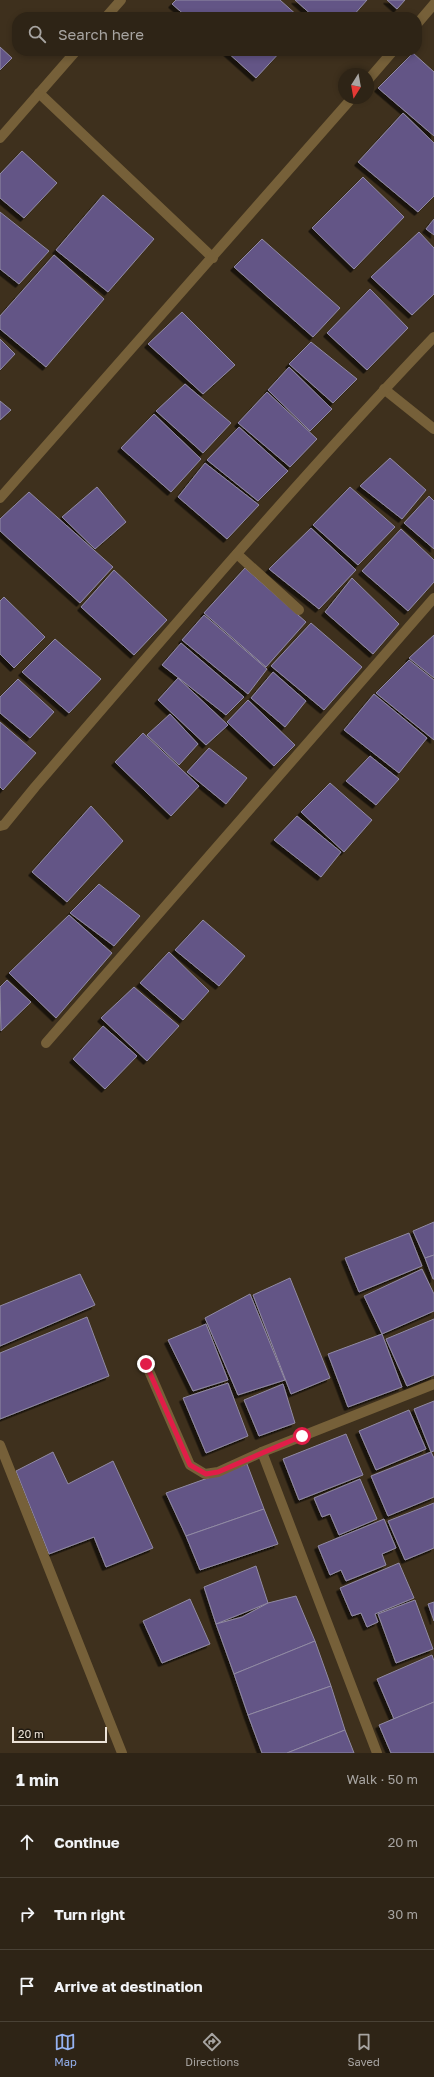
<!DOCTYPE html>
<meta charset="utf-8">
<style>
body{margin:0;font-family:"Golos Text",sans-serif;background:#3a3023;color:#f1f3f6}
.compass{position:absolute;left:338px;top:68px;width:36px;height:36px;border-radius:50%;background:#2e2416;box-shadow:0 2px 6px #0003;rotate:191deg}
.scale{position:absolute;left:12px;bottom:10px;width:95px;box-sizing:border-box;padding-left:4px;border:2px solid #ece3d8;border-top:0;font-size:11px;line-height:14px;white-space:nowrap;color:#ece3d8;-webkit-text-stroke:3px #201a11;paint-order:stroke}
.stop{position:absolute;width:12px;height:12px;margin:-9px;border:3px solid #e11d48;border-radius:50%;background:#fff}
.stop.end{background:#e11d48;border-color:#fff;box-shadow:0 1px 4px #0008}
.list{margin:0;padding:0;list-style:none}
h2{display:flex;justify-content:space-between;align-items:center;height:52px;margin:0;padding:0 16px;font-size:17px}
h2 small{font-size:13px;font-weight:400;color:#a7a4a1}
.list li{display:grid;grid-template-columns:26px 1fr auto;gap:12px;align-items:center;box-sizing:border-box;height:72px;padding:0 16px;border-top:1px solid #494135}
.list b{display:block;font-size:15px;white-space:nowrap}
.list em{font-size:13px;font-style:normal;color:#a7a4a1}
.icon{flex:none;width:22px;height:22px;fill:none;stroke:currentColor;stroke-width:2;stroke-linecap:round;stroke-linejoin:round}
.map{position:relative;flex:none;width:434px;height:1753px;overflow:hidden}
.search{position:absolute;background:#2e2416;box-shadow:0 2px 6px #0003;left:12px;right:12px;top:12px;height:44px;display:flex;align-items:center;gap:10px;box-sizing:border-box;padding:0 14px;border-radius:16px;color:#a7a4a1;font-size:15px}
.sheet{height:268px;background:#2e2416}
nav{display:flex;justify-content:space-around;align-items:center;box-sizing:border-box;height:56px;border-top:1px solid #494135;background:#2e2416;font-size:11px;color:#a7a4a1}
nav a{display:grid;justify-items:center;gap:2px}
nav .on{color:#95b2f1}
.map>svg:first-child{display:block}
.building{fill:#635486;stroke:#918ba4;filter:url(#shadow)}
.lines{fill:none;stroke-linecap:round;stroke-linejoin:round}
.street{stroke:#766039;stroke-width:10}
.route{stroke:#e11d48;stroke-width:5}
</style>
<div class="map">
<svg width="434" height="1753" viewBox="0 0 434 1753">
<defs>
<filter id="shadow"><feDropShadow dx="-3.5" dy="3.5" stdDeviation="0" flood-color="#0009"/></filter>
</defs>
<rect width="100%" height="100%" fill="#3e301d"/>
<g class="building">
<path d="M176,0H280L299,17H187L172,4Z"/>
<path d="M295,0H367L352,17H314Z"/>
<path d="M387,0H405L397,9Z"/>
<path d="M0,47L12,58L0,70Z"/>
<path d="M226,51H281L256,78Z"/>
<path d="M413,53L434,72V136L378,88Z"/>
<path d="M403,113L434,143V196L418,212L358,162Z"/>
<path d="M22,151L57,183L24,218L0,198V174Z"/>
<path d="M363,177L404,217L354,269L312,228Z"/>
<path d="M103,195L154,239L108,292L56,250Z"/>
<path d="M0,212L49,251L19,284L0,269Z"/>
<path d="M434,219V235L426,229Z"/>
<path d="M419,232L434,248V294L412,315L371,277Z"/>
<path d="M262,239L340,308L313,337L234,267Z"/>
<path d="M54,255L104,299L46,367L0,329V316Z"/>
<path d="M370,289L408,328L367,370L327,333Z"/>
<path d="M182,312L235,365L203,394L148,344Z"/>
<path d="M0,339L15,354L0,370Z"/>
<path d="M311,342L357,379L333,403L289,364Z"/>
<path d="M289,367L332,409L310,431L268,390Z"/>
<path d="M185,384L231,423L203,453L156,411Z"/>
<path d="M267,392L317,439L290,467L238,423Z"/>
<path d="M0,401L11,410L0,420Z"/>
<path d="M154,414L201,459L171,492L121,448Z"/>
<path d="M239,427L288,471L258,501L207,460Z"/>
<path d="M390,458L426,490L402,519L360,486Z"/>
<path d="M205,463L259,505L227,539L178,497Z"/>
<path d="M97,487L126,522L95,549L62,517Z"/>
<path d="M350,487L395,527L358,565L313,525Z"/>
<path d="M29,492L113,567L80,603L0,531V519Z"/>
<path d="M429,496L434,501V549L404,523Z"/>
<path d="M311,528L356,570L319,609L269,569Z"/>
<path d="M401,529L434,560V582L408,611L362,571Z"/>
<path d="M245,568L306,622L266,667L204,613Z"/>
<path d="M114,570L167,620L134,655L81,607Z"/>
<path d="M352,578L399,624L373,654L325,612Z"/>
<path d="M4,597L45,637L14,668L0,654V601Z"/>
<path d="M204,615L267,669L248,694L182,640Z"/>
<path d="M311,623L362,667L324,710L271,666Z"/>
<path d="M434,635V678L409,658Z"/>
<path d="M55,639L101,679L69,713L22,672Z"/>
<path d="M181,643L244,697L226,715L162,665Z"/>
<path d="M409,660L434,680V740L376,693Z"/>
<path d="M273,672L306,701L285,727L251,698Z"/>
<path d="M178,678L228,725L206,745L158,700Z"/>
<path d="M18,679L54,712L30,738L0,713V697Z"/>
<path d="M374,694L427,738L399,773L344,730Z"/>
<path d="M248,700L295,745L274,766L227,722Z"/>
<path d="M170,714L198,744L179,765L147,735Z"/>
<path d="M0,722L36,753L3,790L0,787Z"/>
<path d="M143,733L199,786L171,816L115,762Z"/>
<path d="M209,748L247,778L226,804L187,772Z"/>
<path d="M370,756L399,779L376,805L346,781Z"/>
<path d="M330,783L372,820L344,852L301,812Z"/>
<path d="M91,806L123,841L67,902L32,872Z"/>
<path d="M297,816L341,852L321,877L274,840Z"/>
<path d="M99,884L140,916L114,946L70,913Z"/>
<path d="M69,915L112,953L56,1018L9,973Z"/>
<path d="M203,920L245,956L219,986L175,950Z"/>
<path d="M169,952L209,991L183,1020L140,983Z"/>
<path d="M7,980L31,1002L1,1031L0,987Z"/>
<path d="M134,987L179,1026L147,1061L101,1018Z"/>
<path d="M103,1026L137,1056L105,1089L73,1059Z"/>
<path d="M434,1222V1255L425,1258L413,1231Z"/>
<path d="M409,1233L422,1266L359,1292L345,1258Z"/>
<path d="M434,1255V1279H433L425,1258Z"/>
<path d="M422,1269L434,1294V1311L382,1334L364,1296Z"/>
<path d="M80,1274L95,1305L0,1346V1306Z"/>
<path d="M290,1278L330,1378L291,1394L253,1295Z"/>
<path d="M250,1294L285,1380L238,1395L205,1318Z"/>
<path d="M87,1317L109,1376L0,1419V1353Z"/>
<path d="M434,1319V1375L407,1386L386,1339Z"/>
<path d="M206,1324L228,1380L193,1391L168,1340Z"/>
<path d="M382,1334L402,1387L348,1407L328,1354Z"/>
<path d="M228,1383L248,1436L206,1453L183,1398Z"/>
<path d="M283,1384L295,1423L259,1436L244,1400Z"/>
<path d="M434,1401V1451L431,1452L414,1409Z"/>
<path d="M409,1410L426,1449L376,1470L359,1431Z"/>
<path d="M346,1434L363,1475L299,1500L283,1459Z"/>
<path d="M53,1452L68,1484L113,1461L153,1548L106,1567L94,1537L49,1554L16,1471Z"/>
<path d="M431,1452L434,1458V1497L388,1516L371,1476Z"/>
<path d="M247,1464L264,1509L186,1536L166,1493Z"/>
<path d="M360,1479L377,1519L339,1535L330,1514L322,1517L314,1498Z"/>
<path d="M434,1503V1548L405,1560L388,1521Z"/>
<path d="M264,1509L278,1544L200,1570L186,1536Z"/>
<path d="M384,1519L396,1548L382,1554L386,1565L346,1581L341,1570L330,1575L318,1546Z"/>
<path d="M399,1563L414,1598L375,1614L378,1622L367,1627L361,1613L352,1616L340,1588Z"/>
<path d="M256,1566L268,1603L216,1624L204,1587Z"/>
<path d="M296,1596L315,1641L234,1674L216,1624L242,1617L268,1603Z"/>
<path d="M190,1599L210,1644L162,1663L143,1621Z"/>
<path d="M415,1600L433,1649L396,1663L378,1614Z"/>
<path d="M434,1602V1621L428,1604Z"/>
<path d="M315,1641L331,1686L248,1715L234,1674Z"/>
<path d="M432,1655L434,1661V1702L394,1719L377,1679Z"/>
<path d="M331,1686L345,1730L287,1753H262L248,1715Z"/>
<path d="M434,1702V1753H391L379,1725Z"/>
<path d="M345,1730L354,1753H287Z"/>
</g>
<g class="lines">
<g class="street">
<path d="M106,17L121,0"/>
<path d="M417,24L434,4"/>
<path d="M368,80L393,51"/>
<path d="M39,93L213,258"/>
<path d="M0,138L76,51"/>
<path d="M384,389L434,429"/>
<path d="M0,498L352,98"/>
<path d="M237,554L299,610"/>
<path d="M0,826L4,825L35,787C166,635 296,482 434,337"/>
<path d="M46,1043L434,598"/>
<path d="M146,1364L190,1465L205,1474L218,1472L262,1452"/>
<path d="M0,1445L122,1753"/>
<path d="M377,1753L262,1452L434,1384"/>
</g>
</g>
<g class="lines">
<path class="route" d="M146,1364L190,1465L206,1474L218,1472L302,1436"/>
</g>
</svg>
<svg class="compass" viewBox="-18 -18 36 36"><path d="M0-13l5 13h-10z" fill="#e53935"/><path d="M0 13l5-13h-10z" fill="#a7a4a1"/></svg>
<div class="scale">20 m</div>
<div class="stop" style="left:302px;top:1436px"></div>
<div class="stop end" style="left:146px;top:1364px"></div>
<div class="search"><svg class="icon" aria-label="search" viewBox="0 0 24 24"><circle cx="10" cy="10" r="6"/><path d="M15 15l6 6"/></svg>Search here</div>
</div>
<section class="sheet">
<h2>1 min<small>Walk · 50 m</small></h2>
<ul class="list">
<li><svg class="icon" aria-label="ahead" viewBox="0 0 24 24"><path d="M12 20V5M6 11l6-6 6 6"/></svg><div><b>Continue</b></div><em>20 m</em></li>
<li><svg class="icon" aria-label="right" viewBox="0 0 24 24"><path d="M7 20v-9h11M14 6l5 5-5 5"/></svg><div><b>Turn right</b></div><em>30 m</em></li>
<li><svg class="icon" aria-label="arrive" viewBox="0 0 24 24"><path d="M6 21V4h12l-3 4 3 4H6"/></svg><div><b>Arrive at destination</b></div></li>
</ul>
</section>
<nav>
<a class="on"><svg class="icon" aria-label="map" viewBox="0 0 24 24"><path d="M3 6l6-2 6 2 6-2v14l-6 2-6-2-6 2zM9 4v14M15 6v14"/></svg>Map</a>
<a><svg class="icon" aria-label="directions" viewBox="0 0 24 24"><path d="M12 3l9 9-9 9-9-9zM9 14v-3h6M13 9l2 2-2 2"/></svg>Directions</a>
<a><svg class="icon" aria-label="saved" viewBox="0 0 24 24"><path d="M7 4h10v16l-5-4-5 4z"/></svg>Saved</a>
</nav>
